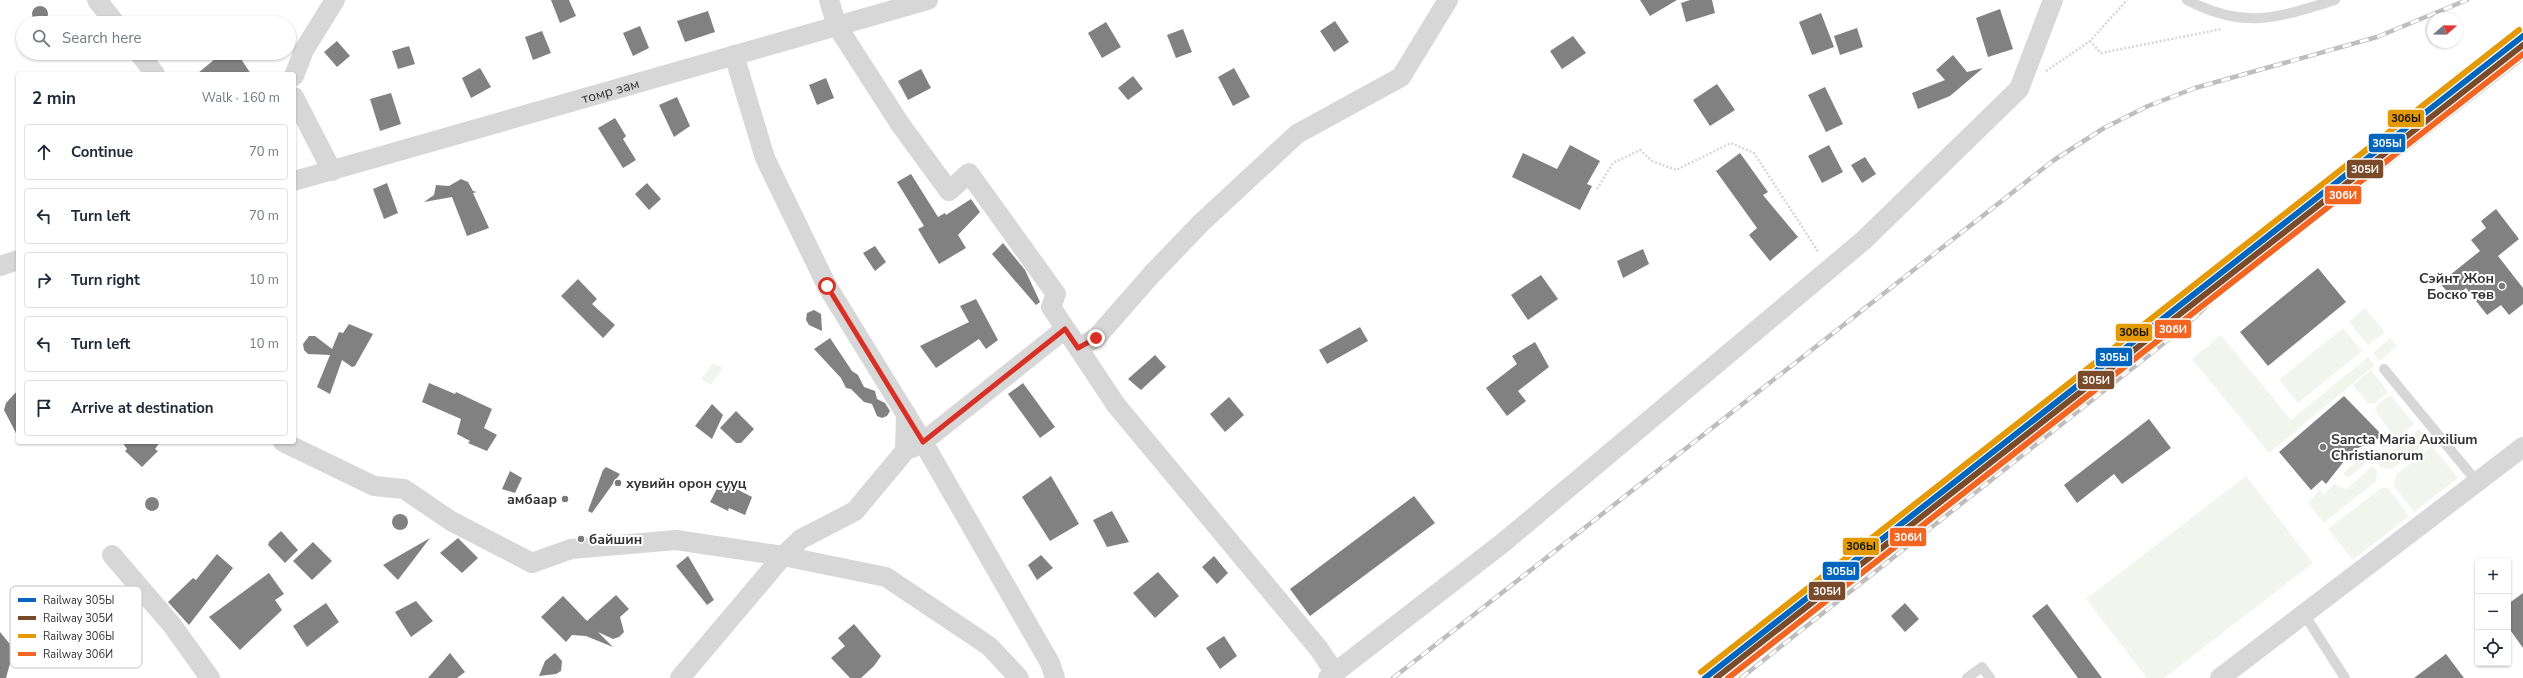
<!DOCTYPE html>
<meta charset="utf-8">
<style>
body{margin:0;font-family:"Nunito Sans",sans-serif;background:#f2f2f3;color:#1f2937}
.controls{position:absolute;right:12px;bottom:12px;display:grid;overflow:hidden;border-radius:4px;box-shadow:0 1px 3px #0004}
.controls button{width:36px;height:36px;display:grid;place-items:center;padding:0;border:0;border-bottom:1px solid #e0e1e3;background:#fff;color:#1f2937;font:20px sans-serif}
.compass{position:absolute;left:2427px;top:12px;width:36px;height:36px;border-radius:50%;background:#fff;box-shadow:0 1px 3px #0004;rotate:70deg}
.stop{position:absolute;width:12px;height:12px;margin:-9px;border:3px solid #d93025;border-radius:50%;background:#fff}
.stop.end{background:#d93025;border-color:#fff;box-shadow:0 1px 4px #0008}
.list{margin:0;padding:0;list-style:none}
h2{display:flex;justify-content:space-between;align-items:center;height:52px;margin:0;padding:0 16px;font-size:17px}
h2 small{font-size:13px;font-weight:400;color:#747a83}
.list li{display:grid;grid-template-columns:26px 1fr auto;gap:12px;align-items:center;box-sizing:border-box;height:56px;margin:0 8px 8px;padding:0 8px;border:1px solid #e0e1e3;border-radius:4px}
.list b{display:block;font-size:15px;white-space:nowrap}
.list em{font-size:13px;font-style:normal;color:#747a83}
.icon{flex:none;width:22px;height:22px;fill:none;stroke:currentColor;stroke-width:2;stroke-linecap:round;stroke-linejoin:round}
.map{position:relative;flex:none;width:2523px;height:678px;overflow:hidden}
.search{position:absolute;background:#fff;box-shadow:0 1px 3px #0004;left:16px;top:16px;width:280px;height:44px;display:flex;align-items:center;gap:10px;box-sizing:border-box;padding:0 14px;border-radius:22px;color:#747a83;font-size:15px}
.panel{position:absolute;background:#fff;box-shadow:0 1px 3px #0004;left:16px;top:72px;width:280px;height:372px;border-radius:4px}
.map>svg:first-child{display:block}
.green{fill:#f1f5ed}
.building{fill:#818181}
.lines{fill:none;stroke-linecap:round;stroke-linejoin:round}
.path{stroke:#d6d6d6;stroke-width:2.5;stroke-dasharray:2 2;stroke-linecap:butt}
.lane{stroke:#d7d7d7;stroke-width:10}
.street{stroke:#d7d7d7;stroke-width:20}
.rail-casing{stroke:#bebebe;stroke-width:4.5}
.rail{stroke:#fff;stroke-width:3;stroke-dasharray:9;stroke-linecap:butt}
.rail-1-casing{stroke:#fff;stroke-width:9}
.rail-2-casing{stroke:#fff;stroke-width:9}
.rail-3-casing{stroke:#fff;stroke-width:9}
.rail-4-casing{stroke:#fff;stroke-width:9}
.rail-1{stroke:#0065bd;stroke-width:6}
.rail-2{stroke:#7a4b2a;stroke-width:6}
.rail-3{stroke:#e39a05;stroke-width:6}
.rail-4{stroke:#f26522;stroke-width:6}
.route{stroke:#d93025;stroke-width:5}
.poi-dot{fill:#7a7a7a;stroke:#fff;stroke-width:1.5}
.labels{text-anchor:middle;stroke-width:4;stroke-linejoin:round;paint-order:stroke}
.street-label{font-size:14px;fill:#333;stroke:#fff}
.poi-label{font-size:14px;font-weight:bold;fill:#333;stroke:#fff;text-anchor:start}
.key{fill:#fff;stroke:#c2c2c2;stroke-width:1}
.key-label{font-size:11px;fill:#333}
.line-badge{stroke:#fff;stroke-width:1.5}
.badge-label{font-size:11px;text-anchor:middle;font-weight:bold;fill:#fff}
.pale-badge-label{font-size:11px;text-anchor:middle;font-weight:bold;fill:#111}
</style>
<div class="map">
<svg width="2523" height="678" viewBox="0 0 2523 678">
<rect width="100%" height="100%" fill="#fff"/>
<g class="green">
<path d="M2365,308L2385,332L2368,345L2349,322Z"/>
<path d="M2343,328L2362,351L2298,403L2279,380Z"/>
<path d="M2221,335L2291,420L2368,357L2375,365L2269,453L2192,359Z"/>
<path d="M2390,338L2397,346L2380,361L2373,353Z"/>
<path d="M713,363L723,368L711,385L701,379Z"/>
<path d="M2371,370L2388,392L2375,403L2368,404L2353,385Z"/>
<path d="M2390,395L2414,424L2397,439L2375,411L2377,405Z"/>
<path d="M2419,429L2428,441L2392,469L2381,468L2377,463Z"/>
<path d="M2432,446L2458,478L2414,512L2393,485L2396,475Z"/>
<path d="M2365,454L2370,459L2348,478L2343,473Z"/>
<path d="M2373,466L2377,471L2376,481L2324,523L2308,503L2320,489L2323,496L2334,484L2346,489Z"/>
<path d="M2246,476L2313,563L2164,678H2147L2086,599Z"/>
<path d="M2381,488H2388L2409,516L2353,560L2328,529Z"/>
</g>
<g class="building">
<path d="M551,0H569L576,16L560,23Z"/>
<path d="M1640,0H1677L1650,16Z"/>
<path d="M1690,0H1712L1715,13L1686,22L1681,3Z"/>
<circle cx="40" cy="14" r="8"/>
<path d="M2000,9L2013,49L1988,57L1976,18Z"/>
<path d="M708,11L715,32L685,42L677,21Z"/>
<path d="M1821,13L1834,47L1812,55L1799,22Z"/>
<path d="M1335,21L1349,42L1334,52L1320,31Z"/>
<path d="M1106,22L1121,47L1102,58L1088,33Z"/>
<path d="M640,26L649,48L633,56L623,33Z"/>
<path d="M1857,28L1863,47L1840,55L1834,36Z"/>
<path d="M1183,29L1192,52L1176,58L1167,35Z"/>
<path d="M542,31L551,53L533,60L525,37Z"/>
<path d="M1573,36L1586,53L1562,69L1550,51Z"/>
<path d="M337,41L350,56L337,67L324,52Z"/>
<path d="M409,46L415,64L398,69L392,51Z"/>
<path d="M222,53H237L251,74H197Z"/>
<path d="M1953,55L1967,72L1983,68L1950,96L1918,109L1912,93L1945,80L1936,70Z"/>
<path d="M480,68L491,87L471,98L462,78Z"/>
<path d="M1234,68L1250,97L1233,106L1218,77Z"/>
<path d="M921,69L931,88L908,100L898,81Z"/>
<path d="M1133,76L1143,89L1128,100L1118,88Z"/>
<path d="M826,78L834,98L817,105L809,85Z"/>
<path d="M1717,84L1735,110L1710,126L1693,100Z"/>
<path d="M1825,87L1843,124L1826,132L1808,95Z"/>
<path d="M391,93L401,124L380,131L370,99Z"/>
<path d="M677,97L690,126L674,137L659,105Z"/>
<path d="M615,118L626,136L623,139L636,160L623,168L598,128Z"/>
<path d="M1570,145L1600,161L1587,184L1592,186L1580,210L1512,177L1523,153L1557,169Z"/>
<path d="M1829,145L1843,172L1822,183L1808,156Z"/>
<path d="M1740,153L1768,192L1763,195L1798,237L1770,261L1749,235L1757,228L1716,171Z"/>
<path d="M1865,157L1876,174L1862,183L1851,165Z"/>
<path d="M911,174L938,217L945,213L946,215L971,199L980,212L958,235L966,248L939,264L918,229L924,226L897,182Z"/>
<path d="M461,179L468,182L473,191L477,192L473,193L489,228L467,236L452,197L424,202L434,195L436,185L449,186Z"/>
<path d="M387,183L398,213L384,219L373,189Z"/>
<path d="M647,183L661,199L649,210L635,194Z"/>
<path d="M2496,209L2519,239L2498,256L2523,288V304L2509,315L2501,305L2487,315L2466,288L2453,299L2440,283L2480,251L2471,240L2486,228L2481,221Z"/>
<path d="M1003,243L1025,270L1040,302L1036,305L992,254Z"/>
<path d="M875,246L886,262L875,271L863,253Z"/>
<path d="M1643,249L1649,264L1623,278L1617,261Z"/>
<path d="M2318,268L2346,302L2268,366L2240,332Z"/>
<path d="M1541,275L1558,299L1528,320L1511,295Z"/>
<path d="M578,279L597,299L592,304L615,325L603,338L561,296Z"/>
<path d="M976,299L998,340L986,349L979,339L936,368L920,346L969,322L960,306Z"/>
<path d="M814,310L821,314L822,331L809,325L806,320L807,313Z"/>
<path d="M349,324L373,334L355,366L352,367L342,360L330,394L317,387L330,355L308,354L304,350L303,344L309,336H315L332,349L339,332L343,333Z"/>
<path d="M1360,327L1368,341L1327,364L1319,350Z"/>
<path d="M830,338L852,371L858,375L864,387L875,391L877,399L885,403L890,411L887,416L882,418L877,416L872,404L864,402L851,389L846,388L841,378L814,349Z"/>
<path d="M1535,342L1549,367L1518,391L1526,401L1507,416L1486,388L1517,364L1512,356Z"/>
<path d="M1155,355L1166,367L1141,390L1128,379Z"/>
<path d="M429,383L455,394L456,392L492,409L484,428L497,435L487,451L468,443L470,441L457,434L461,419L422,402Z"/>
<path d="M1023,383L1055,427L1040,438L1008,394Z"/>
<path d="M18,390V437L4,410L6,403Z"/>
<path d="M2344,396L2383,436L2352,451L2326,484L2322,480L2311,490L2279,452Z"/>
<path d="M1229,397L1244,415L1225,432L1210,414Z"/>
<path d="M712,404L723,415L712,439L695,426Z"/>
<path d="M736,411L754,429L741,443H736L720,428Z"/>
<path d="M2149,419L2171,448L2122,484L2114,474L2077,503L2064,485Z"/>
<path d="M122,442H160L155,449L158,451L142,467L125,451L127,449Z"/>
<path d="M606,467L620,474L592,513L588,511L603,470Z"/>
<path d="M510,471L522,478L515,493L502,489Z"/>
<path d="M1051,476L1079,524L1050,541L1022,497Z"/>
<path d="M721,481L752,497L745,515L729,508L728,511L710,502Z"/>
<path d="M1414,496L1435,523L1310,616L1290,589Z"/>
<circle cx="152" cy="504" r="7"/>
<path d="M1112,511L1129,542L1107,547L1093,520Z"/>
<circle cx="400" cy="522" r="8"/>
<path d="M281,531L298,550L285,563L268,545L269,542Z"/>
<path d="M430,538L398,580L383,565Z"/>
<path d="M458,538L478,558L462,573L440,553Z"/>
<path d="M313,542L332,561L312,580L293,561Z"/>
<path d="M217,554L233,568L189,625L168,602L193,578L196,580Z"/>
<path d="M1041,555L1053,568L1037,580L1028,565Z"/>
<path d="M688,556L714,600L707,605L676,566Z"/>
<path d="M1214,556L1228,573L1217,584L1202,567Z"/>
<path d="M1158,572L1179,596L1155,618L1133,593Z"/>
<path d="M269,573L284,594L275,600L282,610L240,650L209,617Z"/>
<path d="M2523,593V648L2508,627V604Z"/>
<path d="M616,595L629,609L620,617L624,632L619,637L613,639L598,632L613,647L586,636L572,635L566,642L541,617L563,596L587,621Z"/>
<path d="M416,601L433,621L411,637L395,612Z"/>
<path d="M326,603L339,622L307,647L293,626Z"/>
<path d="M1905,603L1919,619L1905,632L1891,616Z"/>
<path d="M2047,604L2102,678H2078L2032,616Z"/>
<path d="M854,624L881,656L874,666L861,678H850L831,658L845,646L838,638Z"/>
<path d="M0,632L14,649L6,678H0Z"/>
<path d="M1224,636L1237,656L1220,669L1206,648Z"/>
<path d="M450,653L465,672L457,678H428Z"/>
<path d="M555,653L562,661L561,671L556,674L539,676L545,661Z"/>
<path d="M2446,654L2464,678H2414Z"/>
</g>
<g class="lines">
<g class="path">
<path d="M2090,41L2101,53L2222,29"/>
<path d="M2046,71L2090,41L2127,0"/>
<path d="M1597,189L1613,163L1640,150L1652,161L1676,170L1731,143L1754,153L1819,253"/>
</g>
<g class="lane">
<path d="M2187,0C2245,30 2276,18 2335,0"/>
<path d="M2384,369L2477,482"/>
<path d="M2304,614L2345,678"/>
<path d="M1967,678L1982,667L1990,678"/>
</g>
<g class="street">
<path d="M97,0L115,23"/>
<path d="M829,0L837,26L900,124L949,191L969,173L1056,294L1051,307L1116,405L1319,649L1335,673"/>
<path d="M139,53L155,74"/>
<path d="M734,55L765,158L827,286L923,442L1050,663L1055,678"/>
<path d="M294,76L304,50L335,0"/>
<path d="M294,97L332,171"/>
<path id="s1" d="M294,181L928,0"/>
<path d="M0,266L18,260"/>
<path d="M1078,348L1096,338L1152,274L1201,223L1297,134L1401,77L1448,0"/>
<path d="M283,442L374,486L404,489L451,521L532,563L571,549L676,540L783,556L886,577L989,646L1019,678"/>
<path d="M912,448L923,442L1065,329"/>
<path d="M112,555L172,625L210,678"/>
<path d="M680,678L783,556L801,539L855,511L905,451L906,414"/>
<path d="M1328,678L1504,542L1864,240L2019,89L2053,0"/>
<path d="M2220,678L2523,447"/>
</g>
<defs>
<g id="rail">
<path d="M2504,51L2523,39"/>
<path d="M2346,196L2523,58"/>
<path d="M1393,678L2054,160L2104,128L2148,106L2195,88L2377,37L2467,0"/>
<path d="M1741,678L2158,348L2192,320L2343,175"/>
</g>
</defs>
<use href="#rail" class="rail-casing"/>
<use href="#rail" class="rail"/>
<defs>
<path id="rail-1" d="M1705,678L2523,36"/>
<path id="rail-2" d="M1716,678L2523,45"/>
<path id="rail-3" d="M1701,672L2519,30"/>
<path id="rail-4" d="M1728,678L2523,54"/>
</defs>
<use href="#rail-1" class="rail-1-casing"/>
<use href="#rail-2" class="rail-2-casing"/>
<use href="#rail-3" class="rail-3-casing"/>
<use href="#rail-4" class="rail-4-casing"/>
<use href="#rail-1" class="rail-1"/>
<use href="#rail-2" class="rail-2"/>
<use href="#rail-3" class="rail-3"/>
<use href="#rail-4" class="rail-4"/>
</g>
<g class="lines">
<path class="route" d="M827,286L923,442L1065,329L1078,348L1096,338"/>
</g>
<g class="poi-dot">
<circle cx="2502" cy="286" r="4"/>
<circle cx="2323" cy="447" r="4"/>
<circle cx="618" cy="483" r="4"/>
<circle cx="565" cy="499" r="4"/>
<circle cx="581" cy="539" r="4"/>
</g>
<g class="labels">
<g class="street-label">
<text dy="5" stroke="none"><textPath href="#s1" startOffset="329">томр зам</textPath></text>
</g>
<g class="poi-label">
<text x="2494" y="283" text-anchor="end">Сэйнт Жон<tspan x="2494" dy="16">Боско төв</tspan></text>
<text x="2331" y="444">Sancta Maria Auxilium<tspan x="2331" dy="16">Christianorum</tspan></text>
<text x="626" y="488">хувийн орон сууц</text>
<text x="557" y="504" text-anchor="end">амбаар</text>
<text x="589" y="544">байшин</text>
</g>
</g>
<rect x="10" y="586" width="132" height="82" rx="6" class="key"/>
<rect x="18" y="598" width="18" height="4" fill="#0065bd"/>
<rect x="18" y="616" width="18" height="4" fill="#7a4b2a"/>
<rect x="18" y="634" width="18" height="4" fill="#e39a05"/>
<rect x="18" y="652" width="18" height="4" fill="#f26522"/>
<g class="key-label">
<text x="43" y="604">Railway 305Ы</text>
<text x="43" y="622">Railway 305И</text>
<text x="43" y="640">Railway 306Ы</text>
<text x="43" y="658">Railway 306И</text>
</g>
<g class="line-badge">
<rect x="2387" y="109" width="38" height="19" rx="4" fill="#e39a05"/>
<rect x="2368" y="133" width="38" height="20" rx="4" fill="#0065bd"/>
<rect x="2346" y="159" width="38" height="20" rx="4" fill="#7a4b2a"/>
<rect x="2324" y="185" width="38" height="20" rx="4" fill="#f26522"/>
<rect x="2154" y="319" width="38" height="20" rx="4" fill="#f26522"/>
<rect x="2115" y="323" width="38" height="19" rx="4" fill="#e39a05"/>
<rect x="2095" y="347" width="38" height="20" rx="4" fill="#0065bd"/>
<rect x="2077" y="370" width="38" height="20" rx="4" fill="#7a4b2a"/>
<rect x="1889" y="527" width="38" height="20" rx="4" fill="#f26522"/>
<rect x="1842" y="537" width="38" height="19" rx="4" fill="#e39a05"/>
<rect x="1822" y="561" width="38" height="20" rx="4" fill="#0065bd"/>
<rect x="1808" y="581" width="38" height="20" rx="4" fill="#7a4b2a"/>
</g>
<g class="badge-label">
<text x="2387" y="147">305Ы</text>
<text x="2365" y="173">305И</text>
<text x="2343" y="199">306И</text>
<text x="2173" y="333">306И</text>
<text x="2114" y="361">305Ы</text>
<text x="2096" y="384">305И</text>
<text x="1908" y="541">306И</text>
<text x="1841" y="575">305Ы</text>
<text x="1827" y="595">305И</text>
</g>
<g class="pale-badge-label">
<text x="2406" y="122">306Ы</text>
<text x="2134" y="336">306Ы</text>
<text x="1861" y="550">306Ы</text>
</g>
</svg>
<div class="controls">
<button>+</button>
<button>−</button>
<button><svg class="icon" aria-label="locate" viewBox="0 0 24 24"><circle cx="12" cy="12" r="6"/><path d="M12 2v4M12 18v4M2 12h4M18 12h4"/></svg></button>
</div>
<svg class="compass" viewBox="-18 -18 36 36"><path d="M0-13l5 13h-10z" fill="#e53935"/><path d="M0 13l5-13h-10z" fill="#747a83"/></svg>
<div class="stop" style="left:827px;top:286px"></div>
<div class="stop end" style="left:1096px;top:338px"></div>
<div class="search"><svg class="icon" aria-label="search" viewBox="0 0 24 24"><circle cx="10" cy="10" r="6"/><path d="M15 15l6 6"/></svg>Search here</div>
<section class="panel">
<h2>2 min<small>Walk · 160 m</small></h2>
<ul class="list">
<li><svg class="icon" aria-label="ahead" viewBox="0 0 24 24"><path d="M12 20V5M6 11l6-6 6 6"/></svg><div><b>Continue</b></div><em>70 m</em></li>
<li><svg class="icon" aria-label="left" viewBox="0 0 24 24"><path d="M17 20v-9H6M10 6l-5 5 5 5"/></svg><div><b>Turn left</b></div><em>70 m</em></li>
<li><svg class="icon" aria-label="right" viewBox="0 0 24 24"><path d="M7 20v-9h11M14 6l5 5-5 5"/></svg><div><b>Turn right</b></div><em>10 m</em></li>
<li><svg class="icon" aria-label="left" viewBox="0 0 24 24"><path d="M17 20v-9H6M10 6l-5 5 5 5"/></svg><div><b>Turn left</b></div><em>10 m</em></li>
<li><svg class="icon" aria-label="arrive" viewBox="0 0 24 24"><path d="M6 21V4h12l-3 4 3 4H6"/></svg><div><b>Arrive at destination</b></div></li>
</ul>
</section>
</div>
